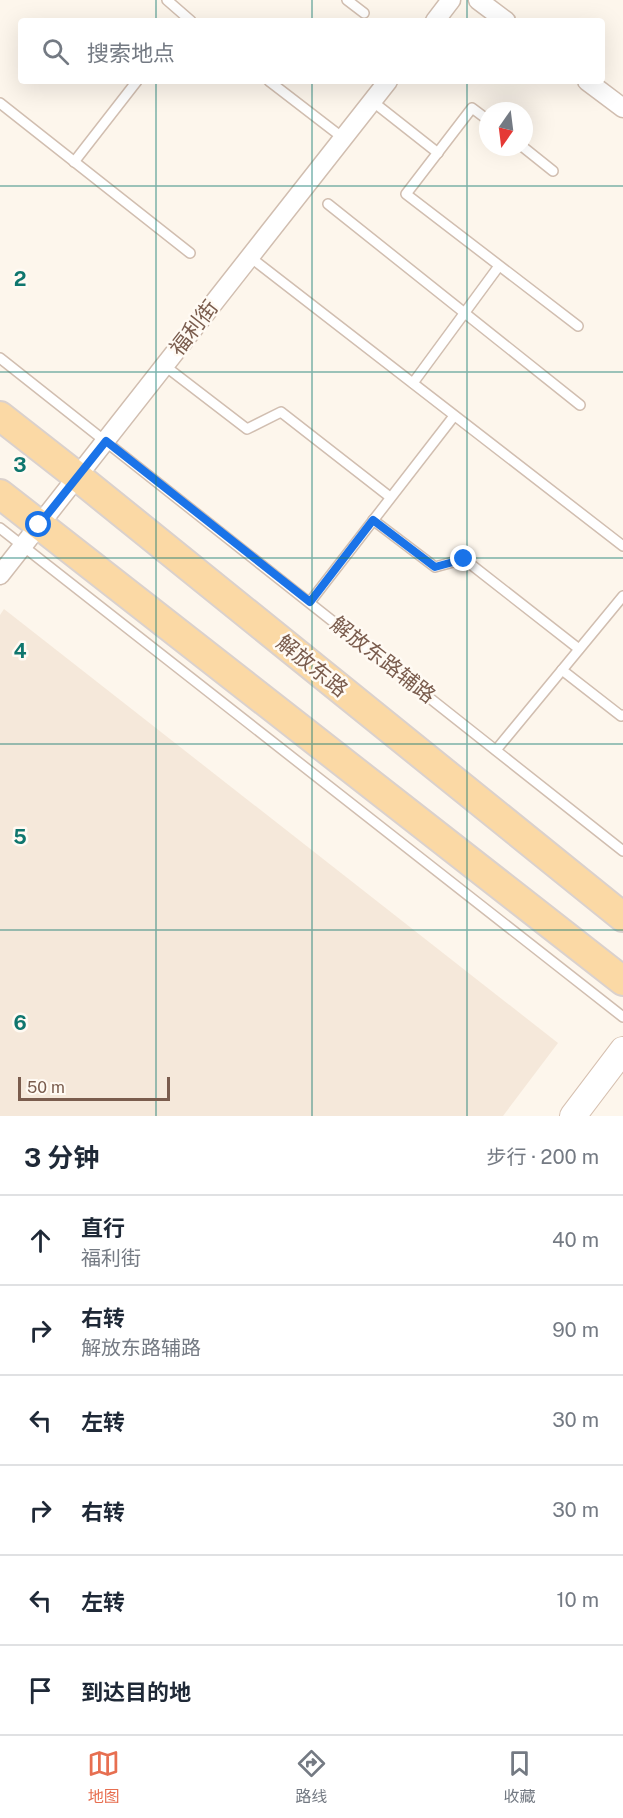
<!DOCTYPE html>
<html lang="zh">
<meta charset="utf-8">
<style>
body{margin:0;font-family:"Public Sans","Noto Sans SC",sans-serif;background:#f2f2f3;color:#1f2937}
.compass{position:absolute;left:479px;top:102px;width:54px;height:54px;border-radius:50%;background:#fff;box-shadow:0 6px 24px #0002;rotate:194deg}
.scale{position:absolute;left:18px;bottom:15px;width:152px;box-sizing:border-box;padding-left:6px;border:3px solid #7a5c4d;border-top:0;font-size:16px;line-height:21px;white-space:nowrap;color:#7a5c4d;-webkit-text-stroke:4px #fffaf3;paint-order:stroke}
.stop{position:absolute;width:18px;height:18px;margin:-14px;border:4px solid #1a73e8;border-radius:50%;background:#fff}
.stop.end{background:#1a73e8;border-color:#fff;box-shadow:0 2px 6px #0008}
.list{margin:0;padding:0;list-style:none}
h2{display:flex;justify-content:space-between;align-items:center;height:78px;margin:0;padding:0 24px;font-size:26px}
h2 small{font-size:20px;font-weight:400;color:#747a83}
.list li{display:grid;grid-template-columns:39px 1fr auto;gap:18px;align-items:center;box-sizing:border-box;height:90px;padding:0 24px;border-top:2px solid #e0e1e3}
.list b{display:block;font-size:22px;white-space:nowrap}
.list p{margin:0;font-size:20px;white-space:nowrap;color:#747a83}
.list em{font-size:20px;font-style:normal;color:#747a83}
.icon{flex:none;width:33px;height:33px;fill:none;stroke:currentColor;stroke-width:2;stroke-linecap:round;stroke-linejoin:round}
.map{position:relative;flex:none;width:623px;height:1116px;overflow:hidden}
.search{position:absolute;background:#fff;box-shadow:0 6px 24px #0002;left:18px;right:18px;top:18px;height:66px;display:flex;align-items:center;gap:15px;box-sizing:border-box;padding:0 21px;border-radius:6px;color:#747a83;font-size:22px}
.sheet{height:618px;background:#fff}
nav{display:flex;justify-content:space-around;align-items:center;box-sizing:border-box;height:84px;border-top:2px solid #e0e1e3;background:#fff;font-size:16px;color:#747a83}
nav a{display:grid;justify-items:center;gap:3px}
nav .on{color:#e76f51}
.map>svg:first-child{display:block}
.residential{fill:#f5e8da}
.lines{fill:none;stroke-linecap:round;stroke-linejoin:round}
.lane-casing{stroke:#d1beb0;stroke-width:12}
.street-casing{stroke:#d1beb0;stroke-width:21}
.secondary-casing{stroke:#d6c0b0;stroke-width:28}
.primary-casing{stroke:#dad1cd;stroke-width:32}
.lane{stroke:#fff;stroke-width:9}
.street{stroke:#fff;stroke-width:18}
.secondary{stroke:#fff;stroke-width:26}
.primary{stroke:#fbd9a5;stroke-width:28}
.route{stroke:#1a73e8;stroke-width:8}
.grid{fill:none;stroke:#0f766e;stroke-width:1.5;stroke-opacity:0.55}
.labels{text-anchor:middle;stroke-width:5;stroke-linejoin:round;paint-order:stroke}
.street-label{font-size:21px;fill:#7a5c4d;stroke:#fffaf3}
.grid-label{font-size:20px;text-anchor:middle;font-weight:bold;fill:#0f766e;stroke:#fffaf3;stroke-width:5;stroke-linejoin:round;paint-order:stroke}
</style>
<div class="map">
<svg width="623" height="1116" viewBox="0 0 623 1116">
<rect width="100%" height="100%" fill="#fdf6ec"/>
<path class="residential" d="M4,609L558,1043L503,1116H0V615Z"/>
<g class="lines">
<defs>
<g id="lane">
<path d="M167,0L191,21"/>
<path d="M347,0L364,13"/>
<path d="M269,81L343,138"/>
<path d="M372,101L438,153"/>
<path d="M0,103L190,253"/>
<path d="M488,120L472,108L406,194L578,326"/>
<path d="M523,147L553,171"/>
<path d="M74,162L137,81"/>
<path d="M328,204L580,405"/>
<path d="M250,257L623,546"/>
<path d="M0,358L623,851"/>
<path d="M165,366L247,429L281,412L390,497"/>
<path d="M413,383L499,266"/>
<path d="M373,520L435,567L464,559L579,649"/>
<path d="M0,528L623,1017"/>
<path d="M310,602L454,416"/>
<path d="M562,670L621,716L623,715"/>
<path d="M496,750L623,596"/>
</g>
<g id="street">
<path d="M478,0L506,21"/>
<path d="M435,21L451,0"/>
<path d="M587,81L623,108"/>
<path d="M0,575L388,81"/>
</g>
<path id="secondary" d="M573,1116L623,1050"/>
<g id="primary">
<path d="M0,416L78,477L623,917"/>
<path d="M0,494L623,981"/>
</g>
</defs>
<use href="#lane" class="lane-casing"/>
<use href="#street" class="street-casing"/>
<use href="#secondary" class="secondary-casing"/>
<use href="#primary" class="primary-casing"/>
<use href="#lane" class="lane"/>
<use href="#street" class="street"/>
<use href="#secondary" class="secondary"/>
<use href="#primary" class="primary"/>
</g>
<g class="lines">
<path class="route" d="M39,525L106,441L310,602L373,520L435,567L464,559"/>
</g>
<path class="grid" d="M156,0V21M312,0V21M467,0V21M156,81V1116M312,81V1116M467,81V1116M0,186H623M0,372H623M0,558H623M0,744H623M0,930H623"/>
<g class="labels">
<g class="street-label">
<text transform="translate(194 328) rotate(-52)" y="7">福利街</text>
<text transform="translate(383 660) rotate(38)" y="7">解放东路辅路</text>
<text transform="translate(312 666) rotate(39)" y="7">解放东路</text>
</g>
</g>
<g class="grid-label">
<text x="20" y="286">2</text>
<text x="20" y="472">3</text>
<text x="20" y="658">4</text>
<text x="20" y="844">5</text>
<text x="20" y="1030">6</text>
</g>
</svg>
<svg class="compass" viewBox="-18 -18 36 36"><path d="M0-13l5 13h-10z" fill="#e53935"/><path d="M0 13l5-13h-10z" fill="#747a83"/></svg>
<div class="scale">50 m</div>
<div class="stop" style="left:39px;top:525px"></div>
<div class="stop end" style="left:464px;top:559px"></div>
<div class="search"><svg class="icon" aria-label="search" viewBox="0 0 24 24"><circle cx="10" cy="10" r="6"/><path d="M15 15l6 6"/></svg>搜索地点</div>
</div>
<section class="sheet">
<h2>3 分钟<small>步行 · 200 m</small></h2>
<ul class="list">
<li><svg class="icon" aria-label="ahead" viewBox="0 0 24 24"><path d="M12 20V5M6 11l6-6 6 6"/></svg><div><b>直行</b><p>福利街</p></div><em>40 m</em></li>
<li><svg class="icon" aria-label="right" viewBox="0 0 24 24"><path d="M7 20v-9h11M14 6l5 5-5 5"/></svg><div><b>右转</b><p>解放东路辅路</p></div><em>90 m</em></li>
<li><svg class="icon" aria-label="left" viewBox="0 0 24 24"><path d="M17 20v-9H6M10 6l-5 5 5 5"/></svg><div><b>左转</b></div><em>30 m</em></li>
<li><svg class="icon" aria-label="right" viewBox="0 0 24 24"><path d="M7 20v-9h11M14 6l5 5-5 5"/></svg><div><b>右转</b></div><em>30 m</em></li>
<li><svg class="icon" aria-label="left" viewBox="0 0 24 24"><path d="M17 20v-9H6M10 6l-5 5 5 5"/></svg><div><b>左转</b></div><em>10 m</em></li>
<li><svg class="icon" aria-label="arrive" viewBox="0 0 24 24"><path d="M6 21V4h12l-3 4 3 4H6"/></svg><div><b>到达目的地</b></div></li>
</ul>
</section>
<nav>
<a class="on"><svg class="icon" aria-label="map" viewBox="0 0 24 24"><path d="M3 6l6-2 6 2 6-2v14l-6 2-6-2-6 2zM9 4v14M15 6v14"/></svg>地图</a>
<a><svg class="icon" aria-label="directions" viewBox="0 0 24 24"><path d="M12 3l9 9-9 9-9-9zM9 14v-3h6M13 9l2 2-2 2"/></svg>路线</a>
<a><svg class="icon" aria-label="saved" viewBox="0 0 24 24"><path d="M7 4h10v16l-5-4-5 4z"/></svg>收藏</a>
</nav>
